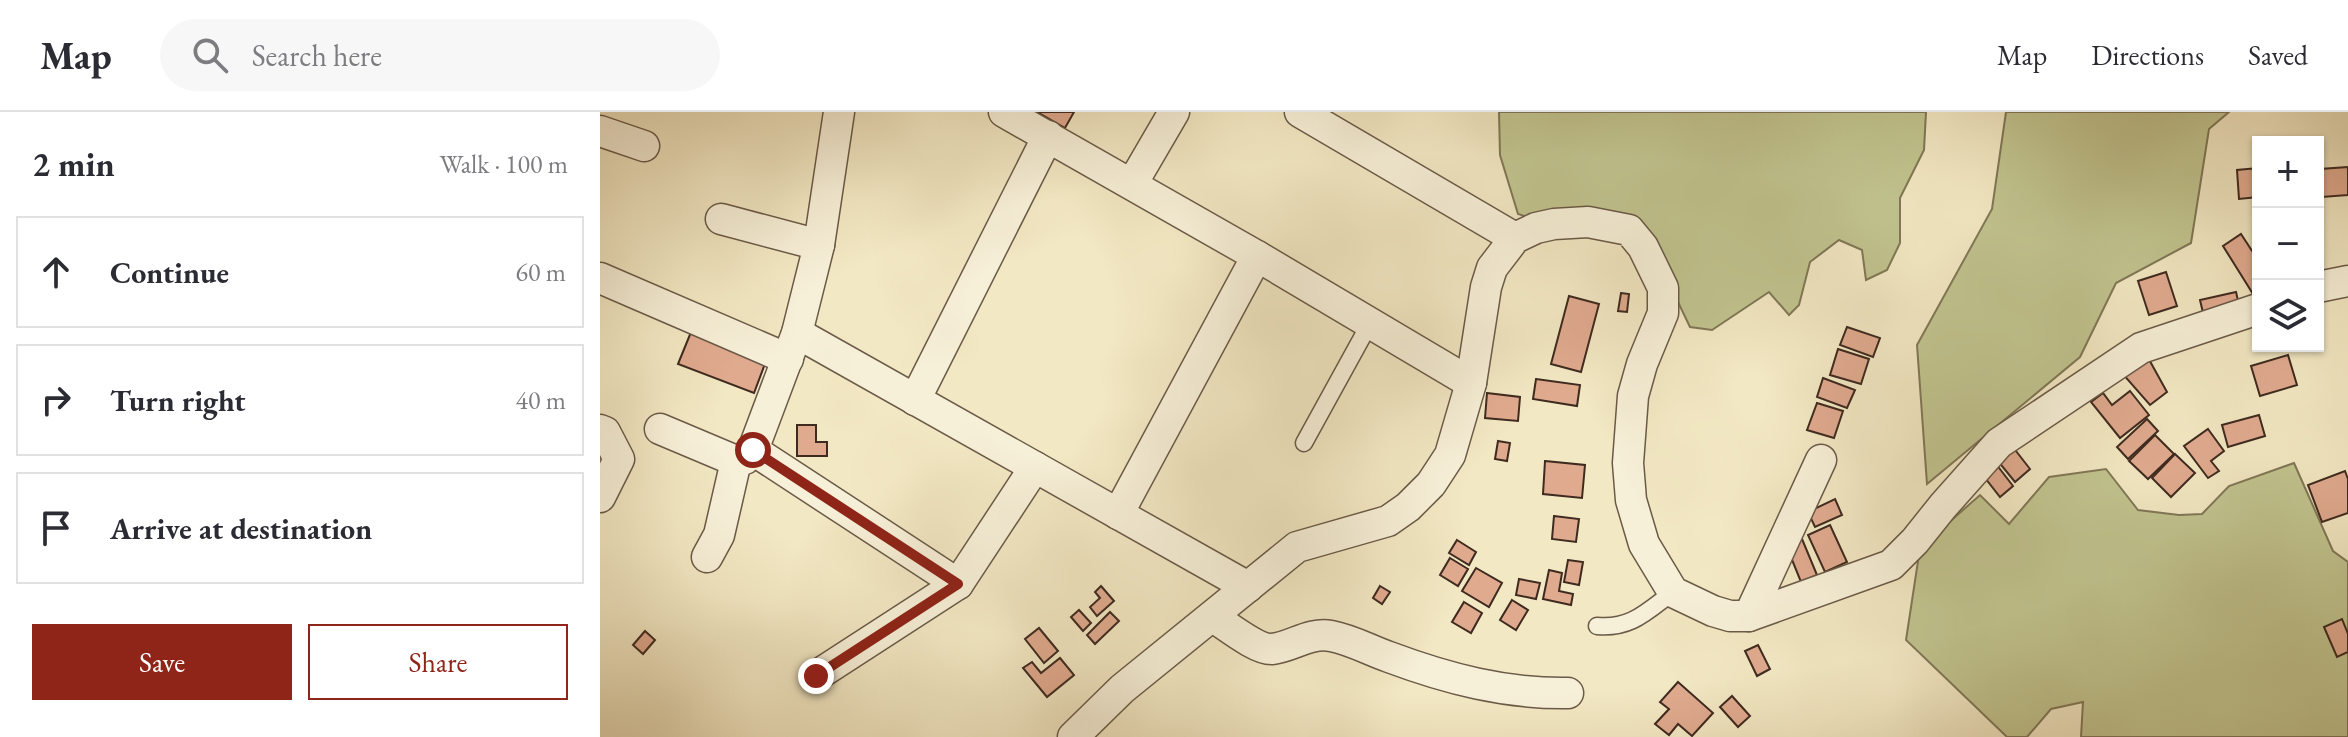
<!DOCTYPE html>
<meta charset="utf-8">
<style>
body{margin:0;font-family:"EB Garamond",serif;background:#f7f7f7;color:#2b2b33}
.controls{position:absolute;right:24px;top:24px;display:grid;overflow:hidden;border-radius:0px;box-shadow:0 2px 6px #0004}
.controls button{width:72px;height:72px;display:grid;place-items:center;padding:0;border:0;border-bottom:2px solid #e1e1e2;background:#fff;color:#2b2b33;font:40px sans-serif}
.stop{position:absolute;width:24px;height:24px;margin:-18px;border:6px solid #8f2418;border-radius:50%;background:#fff}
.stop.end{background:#8f2418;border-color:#fff;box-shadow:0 2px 8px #0008}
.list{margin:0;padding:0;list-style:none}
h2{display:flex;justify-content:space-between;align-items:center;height:104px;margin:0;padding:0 32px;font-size:34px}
h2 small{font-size:26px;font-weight:400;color:#7c7c81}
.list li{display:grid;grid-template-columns:52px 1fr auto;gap:24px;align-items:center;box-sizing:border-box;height:112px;margin:0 16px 16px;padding:0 16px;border:2px solid #e1e1e2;border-radius:0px}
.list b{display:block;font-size:30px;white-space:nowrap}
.list em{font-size:26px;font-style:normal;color:#7c7c81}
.actions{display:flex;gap:16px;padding:24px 32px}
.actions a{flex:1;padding:18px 0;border:2px solid #8f2418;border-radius:0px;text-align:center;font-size:28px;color:#8f2418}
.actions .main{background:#8f2418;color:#fff}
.icon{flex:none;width:44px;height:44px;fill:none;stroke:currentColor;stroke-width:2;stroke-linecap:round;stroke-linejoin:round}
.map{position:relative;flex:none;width:1748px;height:625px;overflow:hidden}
header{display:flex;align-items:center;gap:48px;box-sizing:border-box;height:112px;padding:0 40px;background:#fff;border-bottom:2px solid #e1e1e2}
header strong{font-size:38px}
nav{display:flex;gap:44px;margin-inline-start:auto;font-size:28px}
.search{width:560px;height:72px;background:#f7f7f7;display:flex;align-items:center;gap:20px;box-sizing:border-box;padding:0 28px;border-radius:44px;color:#7c7c81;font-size:30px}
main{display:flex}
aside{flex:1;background:#fff}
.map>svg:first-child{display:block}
.green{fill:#c1c48f;stroke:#807757;stroke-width:2}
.building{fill:#e0aa8f;stroke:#3e2a1f;stroke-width:2}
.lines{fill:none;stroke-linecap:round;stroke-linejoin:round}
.lane-casing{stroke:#6b5a48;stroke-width:19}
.street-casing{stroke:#6b5a48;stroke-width:33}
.lane{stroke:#f7f0d8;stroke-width:16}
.street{stroke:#f7f0d8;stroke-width:30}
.route{stroke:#8f2418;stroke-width:10}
</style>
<header>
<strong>Map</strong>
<div class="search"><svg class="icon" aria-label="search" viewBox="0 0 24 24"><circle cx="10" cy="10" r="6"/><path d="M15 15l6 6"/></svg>Search here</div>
<nav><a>Map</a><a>Directions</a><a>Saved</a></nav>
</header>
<main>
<aside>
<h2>2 min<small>Walk · 100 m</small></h2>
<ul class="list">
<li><svg class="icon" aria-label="ahead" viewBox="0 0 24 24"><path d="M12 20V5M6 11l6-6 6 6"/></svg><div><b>Continue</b></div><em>60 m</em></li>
<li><svg class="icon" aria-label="right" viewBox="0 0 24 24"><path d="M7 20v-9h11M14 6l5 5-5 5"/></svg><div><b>Turn right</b></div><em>40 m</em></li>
<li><svg class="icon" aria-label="arrive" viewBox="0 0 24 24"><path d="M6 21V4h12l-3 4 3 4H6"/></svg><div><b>Arrive at destination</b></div></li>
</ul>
<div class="actions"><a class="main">Save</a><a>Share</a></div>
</aside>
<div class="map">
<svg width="1748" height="625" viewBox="0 0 1748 625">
<rect width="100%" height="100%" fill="#f2e8c3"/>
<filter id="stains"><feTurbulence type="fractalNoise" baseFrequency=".0025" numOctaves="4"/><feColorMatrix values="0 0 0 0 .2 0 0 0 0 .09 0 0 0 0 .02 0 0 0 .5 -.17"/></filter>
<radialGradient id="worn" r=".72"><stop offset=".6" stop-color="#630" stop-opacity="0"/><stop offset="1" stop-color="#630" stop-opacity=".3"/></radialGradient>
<g class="green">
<path d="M899,0H1326L1324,38L1300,86V131L1287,158L1266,168L1262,138L1239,128L1210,150L1199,193L1189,203L1169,180L1112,218L1090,215L1042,115L1031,103L934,107L918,102L900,43Z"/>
<path d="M1406,0H1629L1609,17L1591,131L1516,171L1480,245L1327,372L1317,233L1392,97Z"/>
<path d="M1694,351L1733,439L1748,450V625H1481L1483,590L1451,597L1427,625H1407L1306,528L1320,436L1380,383L1409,412L1449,365L1506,357L1538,398L1579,403L1602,402L1629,374Z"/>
</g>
<g class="building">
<path d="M437,0H474L465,16Z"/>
<path d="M1748,55V83L1722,85L1720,57Z"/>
<path d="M1658,56V85L1639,87L1637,58Z"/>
<path d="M1641,122L1658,148V190L1623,134Z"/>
<path d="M1566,160L1577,194L1549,203L1538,169Z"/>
<path d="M1636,180L1640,197L1604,205L1600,188Z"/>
<path d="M1021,181L1029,182L1027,200L1018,199Z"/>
<path d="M969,184L999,192L981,260L951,252Z"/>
<path d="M1247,215L1280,226L1273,245L1240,233Z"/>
<path d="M91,220L166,249L154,281L78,252Z"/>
<path d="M1238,237L1269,247L1261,272L1230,263Z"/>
<path d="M1546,242L1567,280L1550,293L1521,260Z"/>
<path d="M1688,243L1697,273L1660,284L1651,254Z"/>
<path d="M1223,266L1255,278L1247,296L1217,285Z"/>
<path d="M936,267L980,273L977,294L933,287Z"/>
<path d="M1530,279L1549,303L1520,326L1491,290L1503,281L1512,293Z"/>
<path d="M887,281L920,285L918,309L885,306Z"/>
<path d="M1217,291L1243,299L1234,326L1207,318Z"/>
<path d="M1659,303L1665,324L1628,335L1622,313Z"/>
<path d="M1547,307L1558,319L1528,347L1517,335Z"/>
<path d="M197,313H216V330H227V344H197Z"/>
<path d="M1608,317L1624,339L1611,349L1619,359L1608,366L1584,334Z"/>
<path d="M1555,323L1574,342L1548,367L1529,349Z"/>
<path d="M898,329L910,331L907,349L895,347Z"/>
<path d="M1409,330L1430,357L1415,370L1393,343Z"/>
<path d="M1575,342L1595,361L1571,385L1552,366Z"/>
<path d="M945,349L985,353L982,386L943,382Z"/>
<path d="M1396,352L1413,374L1400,385L1382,362Z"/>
<path d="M1745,359L1748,367V401L1722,410L1708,373Z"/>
<path d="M1235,387L1242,403L1215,415L1208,400Z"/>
<path d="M954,404L979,407L976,430L952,427Z"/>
<path d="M1230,413L1247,450L1225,460L1208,423Z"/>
<path d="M1202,427L1217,463L1201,470L1186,433Z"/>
<path d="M857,428L876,440L869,453L849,441Z"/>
<path d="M850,446L868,457L858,474L840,463Z"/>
<path d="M968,448L983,450L979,473L964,470Z"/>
<path d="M876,456L902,471L889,495L862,479Z"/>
<path d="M949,458L962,461L959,479L973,482L971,493L943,487Z"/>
<path d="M919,467L940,471L936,487L916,483Z"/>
<path d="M501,474L514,489L497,504L490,495L500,486L495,480Z"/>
<path d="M780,474L790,480L782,492L773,486Z"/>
<path d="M912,488L928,498L916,518L900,508Z"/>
<path d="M864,490L882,501L871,521L852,510Z"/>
<path d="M479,498L491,511L483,519L471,505Z"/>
<path d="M510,500L519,509L495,532L487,523Z"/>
<path d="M1742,507L1748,522V540L1737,545L1724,515Z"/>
<path d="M439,516L458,539L444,551L425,527Z"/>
<path d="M45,519L55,528L43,542L33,533Z"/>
<path d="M1158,533L1170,557L1157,564L1145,539Z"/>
<path d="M460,546L474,563L447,585L423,556L432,550L441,561Z"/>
<path d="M1078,570L1113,601L1092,624L1078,612L1069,623L1055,612L1069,597L1060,590Z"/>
<path d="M1132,584L1150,604L1138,615L1120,595Z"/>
</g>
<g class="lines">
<defs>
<g id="lane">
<path d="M704,331L770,211"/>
<path d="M997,514C1031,517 1046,500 1073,480"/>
</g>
<g id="street">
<path d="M404,0L657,144L871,271"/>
<path d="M700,0L915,126"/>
<path d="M0,19L44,34"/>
<path d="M532,72L574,0"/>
<path d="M121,107L219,133"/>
<path d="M0,166L188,247"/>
<path d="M1718,175L1748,169"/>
<path d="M197,221L648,475"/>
<path d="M315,288L448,24"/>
<path d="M60,317L136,349L145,347L153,338L197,221L219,133L239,0"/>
<path d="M0,318L5,320L19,347L0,385"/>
<path d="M153,338L358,472"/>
<path d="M518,402L657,144"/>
<path d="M107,445L119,423L136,349"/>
<path d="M1149,504L1221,348"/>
<path d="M613,505C626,513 657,538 672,537C692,535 709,520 731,524C752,528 769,538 789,545C848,567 906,582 968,581"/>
<path d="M216,564L358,472L435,355"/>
<path d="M473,625L522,577L697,435L788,409L808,395L831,372L850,343L871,271L886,175L892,156L915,126L936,116L954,112L988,110L1029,118L1043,135L1063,176V201L1042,252L1033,284L1028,351L1031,388L1044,432L1073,480L1113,499L1130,504H1149L1291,453L1315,429L1343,394L1399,331L1541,236L1658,197"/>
</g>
</defs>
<use href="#lane" class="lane-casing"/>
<use href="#street" class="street-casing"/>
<use href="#lane" class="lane"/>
<use href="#street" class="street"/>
</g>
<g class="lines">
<path class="route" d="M153,338L358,472L216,564"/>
</g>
<rect width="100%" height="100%" filter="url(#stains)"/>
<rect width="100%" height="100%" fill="url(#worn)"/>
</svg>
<div class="controls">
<button>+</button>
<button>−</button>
<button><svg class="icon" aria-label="layers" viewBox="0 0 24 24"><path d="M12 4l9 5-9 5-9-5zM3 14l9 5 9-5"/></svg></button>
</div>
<div class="stop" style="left:153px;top:338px"></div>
<div class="stop end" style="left:216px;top:564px"></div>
</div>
</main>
